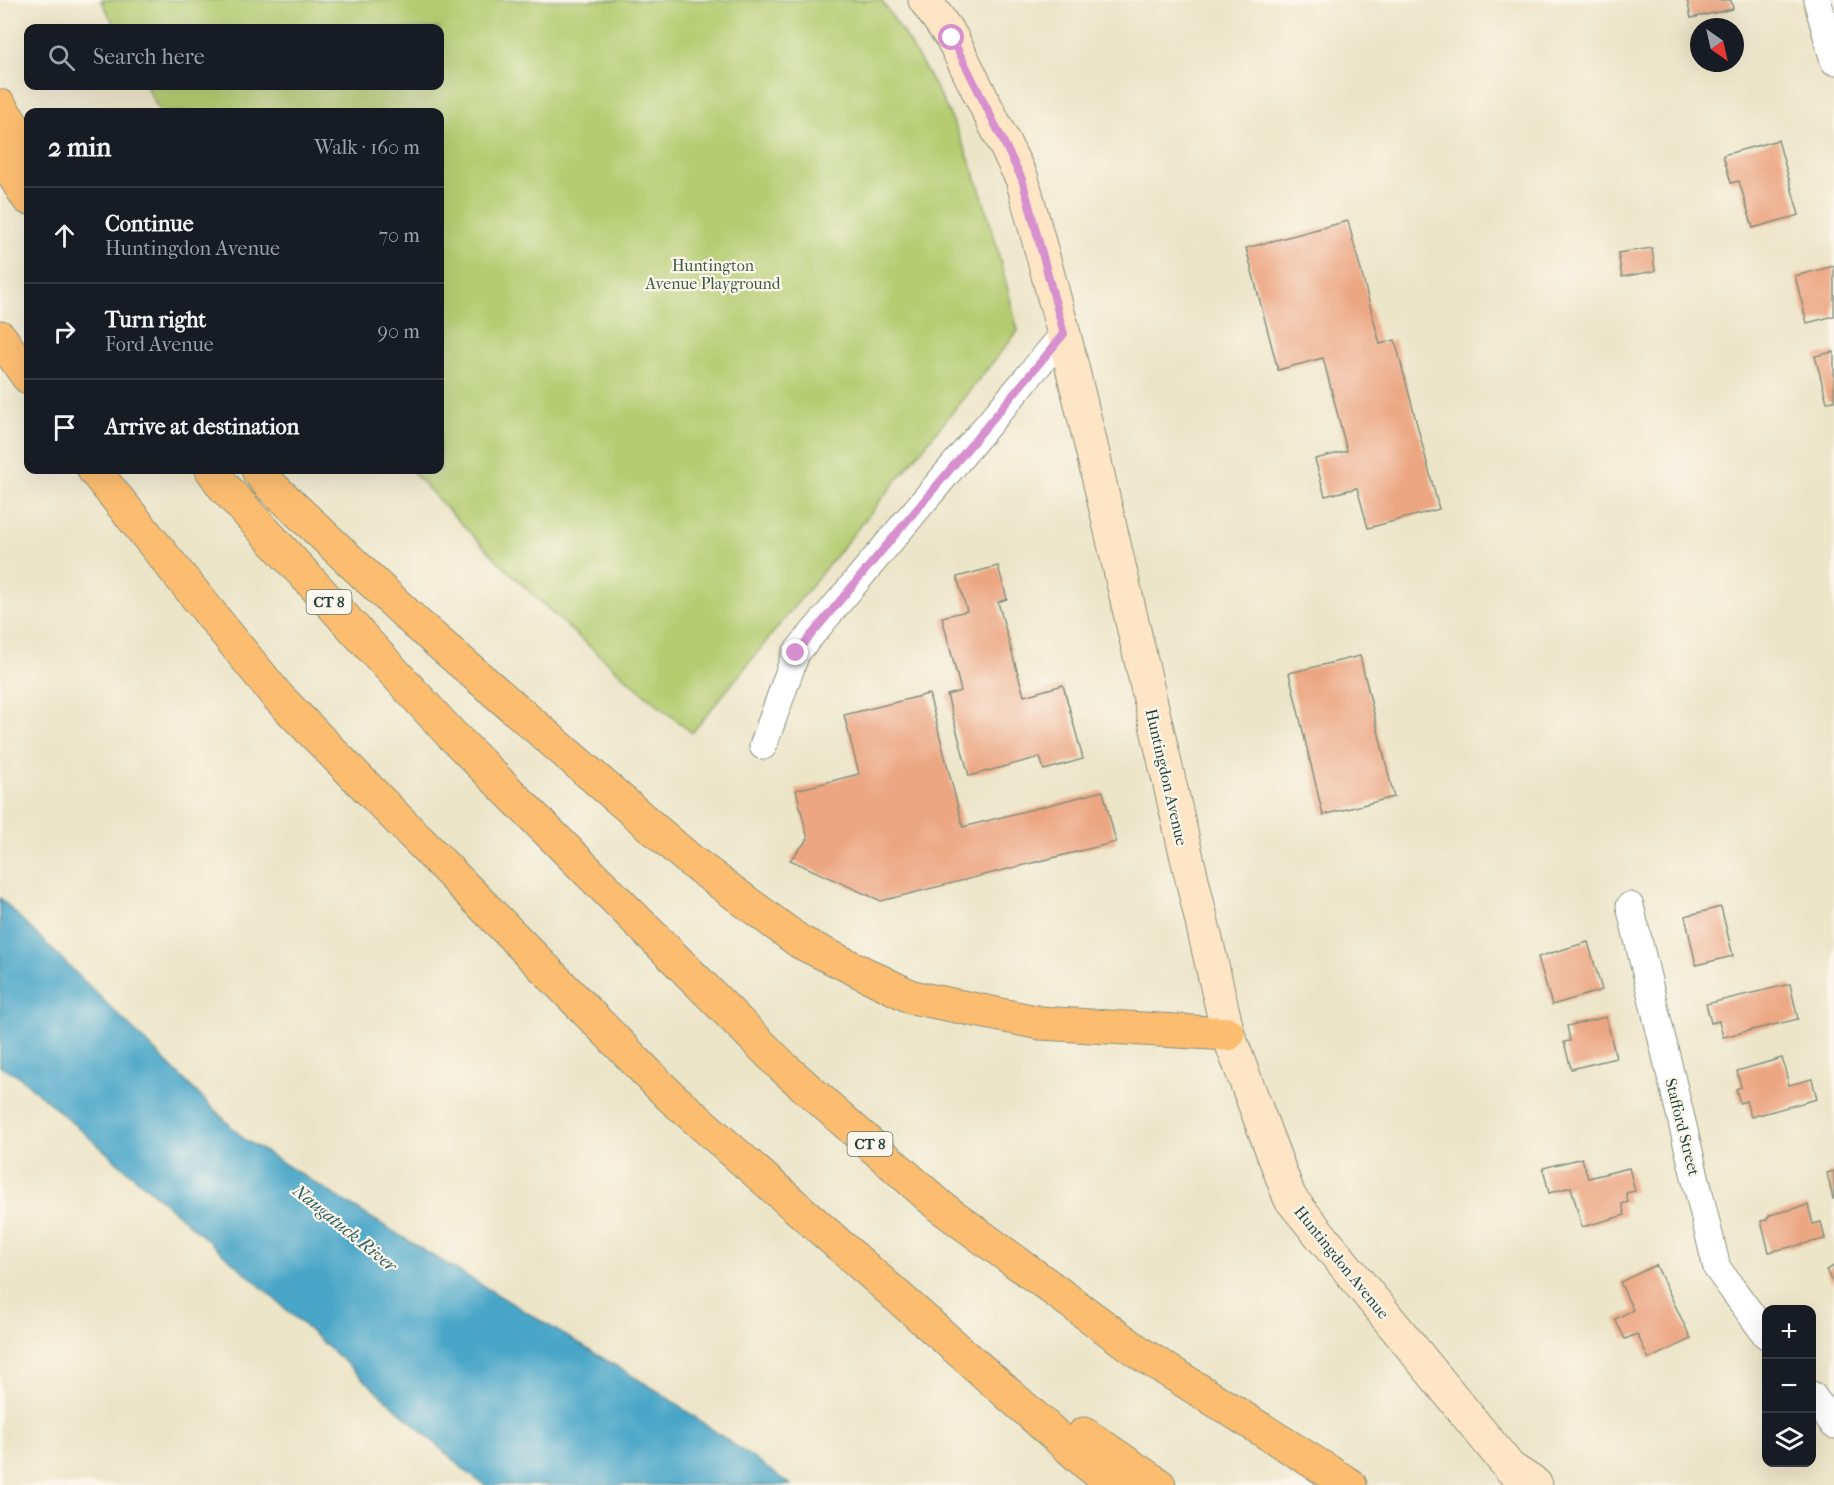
<!DOCTYPE html>
<meta charset="utf-8">
<style>
body{margin:0;font-family:"IM FELL French Canon",serif;background:#242831;color:#f1f3f6}
.controls{position:absolute;right:18px;bottom:18px;display:grid;overflow:hidden;border-radius:12px;box-shadow:0 6px 24px #0002}
.controls button{width:54px;height:54px;display:grid;place-items:center;padding:0;border:0;border-bottom:2px solid #363941;background:#171b24;color:#f1f3f6;font:30px sans-serif}
.compass{position:absolute;left:1690px;top:18px;width:54px;height:54px;border-radius:50%;background:#171b24;box-shadow:0 6px 24px #0002;rotate:146deg}
.stop{position:absolute;width:18px;height:18px;margin:-14px;border:4px solid #d690ce;border-radius:50%;background:#fff}
.stop.end{background:#d690ce;border-color:#fff;box-shadow:0 2px 6px #0008}
.list{margin:0;padding:0;list-style:none}
h2{display:flex;justify-content:space-between;align-items:center;height:78px;margin:0;padding:0 24px;font-size:26px}
h2 small{font-size:20px;font-weight:400;color:#9ea1a6}
.list li{display:grid;grid-template-columns:39px 1fr auto;gap:18px;align-items:center;box-sizing:border-box;height:96px;padding:0 24px;border-top:2px solid #363941}
.list b{display:block;font-size:22px;white-space:nowrap}
.list p{margin:0;font-size:20px;white-space:nowrap;color:#9ea1a6}
.list em{font-size:20px;font-style:normal;color:#9ea1a6}
.icon{flex:none;width:33px;height:33px;fill:none;stroke:currentColor;stroke-width:2;stroke-linecap:round;stroke-linejoin:round}
.map{position:relative;flex:none;width:1834px;height:1485px;overflow:hidden}
.search{position:absolute;background:#171b24;box-shadow:0 6px 24px #0002;left:24px;top:24px;width:420px;height:66px;display:flex;align-items:center;gap:15px;box-sizing:border-box;padding:0 21px;border-radius:12px;color:#9ea1a6;font-size:22px}
.panel{position:absolute;background:#171b24;box-shadow:0 6px 24px #0002;left:24px;top:108px;width:420px;height:366px;border-radius:12px}
.map>svg:first-child{display:block}
.green{fill:#b5cc71;stroke:#6a8452;stroke-width:1.5}
.water{fill:#49a6c8;stroke:#34727e;stroke-width:1.5}
.building{fill:#eca682}
.lines{fill:none;stroke-linecap:round;stroke-linejoin:round}
.street-casing{stroke:#86917e;stroke-width:29}
.secondary-casing{stroke:#86917e;stroke-width:35}
.highway-casing{stroke:#86917e;stroke-width:35}
.street{stroke:#fff;stroke-width:27}
.secondary{stroke:#fee5c5;stroke-width:33}
.highway{stroke:#fcbd6f;stroke-width:33}
.route{stroke:#d690ce;stroke-width:8}
.labels{text-anchor:middle;stroke-width:4.5;stroke-linejoin:round;paint-order:stroke}
.shield{fill:#fbf7ec;stroke:#61756b;stroke-width:1.5}
.shield-label{font-size:15px;font-weight:bold;fill:#1f3d34}
.park-label{font-size:16px;fill:#3d5a40;stroke:#fbf7ec}
.street-label{font-size:16px;fill:#1f3d34;stroke:#fbf7ec}
.water-label{font-size:18px;font-style:italic;fill:#2c5c60;stroke:#fbf7ec}
</style>
<div class="map">
<svg width="1834" height="1485" viewBox="0 0 1834 1485">
<rect width="100%" height="100%" fill="#fbf7ec"/>
<filter id="ink" filterUnits="userSpaceOnUse"><feTurbulence type="fractalNoise" baseFrequency=".0167" numOctaves="2"/><feDisplacementMap in="SourceGraphic" scale="12" xChannelSelector="R" yChannelSelector="G"/><feConvolveMatrix kernelMatrix="1 2 1 2 8 2 1 2 1" color-interpolation-filters="sRGB"/></filter>
<filter id="wash" filterUnits="userSpaceOnUse"><feTurbulence type="fractalNoise" baseFrequency=".008" numOctaves="4" result="noise"/><feDisplacementMap in="SourceGraphic" scale="24" xChannelSelector="R" yChannelSelector="G"/><feGaussianBlur stdDeviation="1.35" result="paint"/><feColorMatrix in="noise" values="0 0 0 0 0 0 0 0 0 0 0 0 0 0 0 0 0 1.4 0 .05"/><feComposite in="paint" operator="in"/></filter>
<g filter="url(#wash)">
<rect width="100%" height="100%" fill="#ede5c8"/>
<path class="green" d="M101,0H881C909,41 936,84 957,130C986,194 1001,263 1018,331L692,733C591,652 497,565 411,470H440V112H160L146,86H440V28H116Z"/>
<path class="water" d="M0,898L244,1139L420,1248L659,1392L791,1485H485L470,1475L258,1284L16,1074L0,1067Z"/>
<g id="blocks">
<g class="building">
<path d="M1687,0H1731L1733,9L1691,18Z"/>
<path d="M1778,140L1799,215L1753,228L1739,181L1731,183L1723,155Z"/>
<path d="M1348,221L1380,344L1395,340L1439,509L1368,528L1357,488L1325,496L1315,459L1347,451L1323,358L1278,370L1246,248Z"/>
<path d="M1652,248L1655,271L1622,277L1618,253Z"/>
<path d="M1834,266V316L1807,323L1795,276Z"/>
<path d="M1834,352V401L1827,402L1815,356Z"/>
<path d="M998,566L1007,599L998,602L1024,696L1063,685L1083,759L1044,770L1040,757L969,776L947,695L961,691L942,617L967,611L957,577Z"/>
<path d="M1360,656L1394,797L1323,815L1289,673Z"/>
<path d="M929,694L963,827L1103,791L1116,842L881,901L790,860L808,839L796,790L859,774L844,715Z"/>
<path d="M1721,907L1733,956L1696,965L1685,916Z"/>
<path d="M1588,942L1602,990L1552,1005L1538,957Z"/>
<path d="M1790,984L1798,1019L1723,1037L1719,1021L1711,1023L1706,1004Z"/>
<path d="M1606,1017L1616,1058L1571,1069L1564,1042L1570,1041L1567,1026Z"/>
<path d="M1782,1058L1789,1085L1812,1079L1817,1099L1751,1117L1746,1101L1740,1103L1736,1089L1741,1087L1737,1071Z"/>
<path d="M1582,1158L1588,1178L1629,1168L1635,1191L1626,1193L1628,1202L1622,1204L1625,1215L1582,1227L1571,1187L1549,1193L1543,1168Z"/>
<path d="M1834,1171V1199H1833L1827,1173Z"/>
<path d="M1808,1205L1813,1224L1821,1222L1825,1239L1769,1252L1761,1221L1766,1220L1770,1215Z"/>
<path d="M1656,1265L1691,1339L1649,1359L1637,1334L1625,1339L1615,1319L1633,1310L1620,1282Z"/>
<path d="M1834,1266V1285L1826,1270Z"/>
</g>
</g>
</g>
<g filter="url(#ink)">
<use href="#blocks" fill-opacity="0" stroke="#86917e" stroke-width="1.5"/>
<g class="lines">
<defs>
<g id="street">
<path d="M1817,0L1834,61"/>
<path d="M763,746L796,653L1064,334"/>
<path d="M1630,906L1717,1268L1766,1335"/>
<path d="M1812,1395L1834,1425"/>
</g>
<path id="secondary" d="M925,0L952,38L1022,179L1064,334L1090,441L1228,1034L1290,1198L1510,1468L1536,1485"/>
<g id="highway">
<path d="M0,106L28,149"/>
<path d="M0,153L28,198"/>
<path d="M0,337L28,377"/>
<path d="M94,470L278,697L668,1094L1090,1466L1116,1485"/>
<path d="M212,470L224,487L449,732L783,1067L941,1207L1140,1353L1350,1485"/>
<path d="M258,470L267,482L417,624L691,861L800,942L912,997L1040,1023L1228,1034"/>
<path d="M1084,1434L1159,1485"/>
</g>
</defs>
<use href="#street" class="street-casing"/>
<use href="#secondary" class="secondary-casing"/>
<use href="#highway" class="highway-casing"/>
<use href="#street" class="street"/>
<use href="#secondary" class="secondary"/>
<use href="#highway" class="highway"/>
</g>
</g>
<g class="lines" filter="url(#ink)">
<path class="route" d="M796,653L1064,334L1022,179L952,38"/>
</g>
<g class="labels">
<g class="shield">
<rect x="306.5" y="590" width="45" height="24" rx="4.5"/>
<rect x="847.5" y="1132" width="45" height="24" rx="4.5"/>
</g>
<g class="shield-label">
<text x="329" y="607">CT 8</text>
<text x="870" y="1149">CT 8</text>
</g>
<g class="park-label">
<text x="713" y="271">Huntington<tspan x="713" dy="18">Avenue Playground</tspan></text>
</g>
<g class="street-label">
<text transform="translate(1167 777) rotate(77)" y="6">Huntingdon Avenue</text>
<text transform="translate(1683 1127) rotate(76)" y="6">Stafford Street</text>
<text transform="translate(1342 1262) rotate(51)" y="6">Huntingdon Avenue</text>
</g>
<g class="water-label">
<text transform="translate(345 1228) rotate(39)" y="6">Naugatuck River</text>
</g>
</g>
</svg>
<div class="controls">
<button>+</button>
<button>−</button>
<button><svg class="icon" aria-label="layers" viewBox="0 0 24 24"><path d="M12 4l9 5-9 5-9-5zM3 14l9 5 9-5"/></svg></button>
</div>
<svg class="compass" viewBox="-18 -18 36 36"><path d="M0-13l5 13h-10z" fill="#e53935"/><path d="M0 13l5-13h-10z" fill="#9ea1a6"/></svg>
<div class="stop" style="left:952px;top:38px"></div>
<div class="stop end" style="left:796px;top:653px"></div>
<div class="search"><svg class="icon" aria-label="search" viewBox="0 0 24 24"><circle cx="10" cy="10" r="6"/><path d="M15 15l6 6"/></svg>Search here</div>
<section class="panel">
<h2>2 min<small>Walk · 160 m</small></h2>
<ul class="list">
<li><svg class="icon" aria-label="ahead" viewBox="0 0 24 24"><path d="M12 20V5M6 11l6-6 6 6"/></svg><div><b>Continue</b><p>Huntingdon Avenue</p></div><em>70 m</em></li>
<li><svg class="icon" aria-label="right" viewBox="0 0 24 24"><path d="M7 20v-9h11M14 6l5 5-5 5"/></svg><div><b>Turn right</b><p>Ford Avenue</p></div><em>90 m</em></li>
<li><svg class="icon" aria-label="arrive" viewBox="0 0 24 24"><path d="M6 21V4h12l-3 4 3 4H6"/></svg><div><b>Arrive at destination</b></div></li>
</ul>
</section>
</div>
